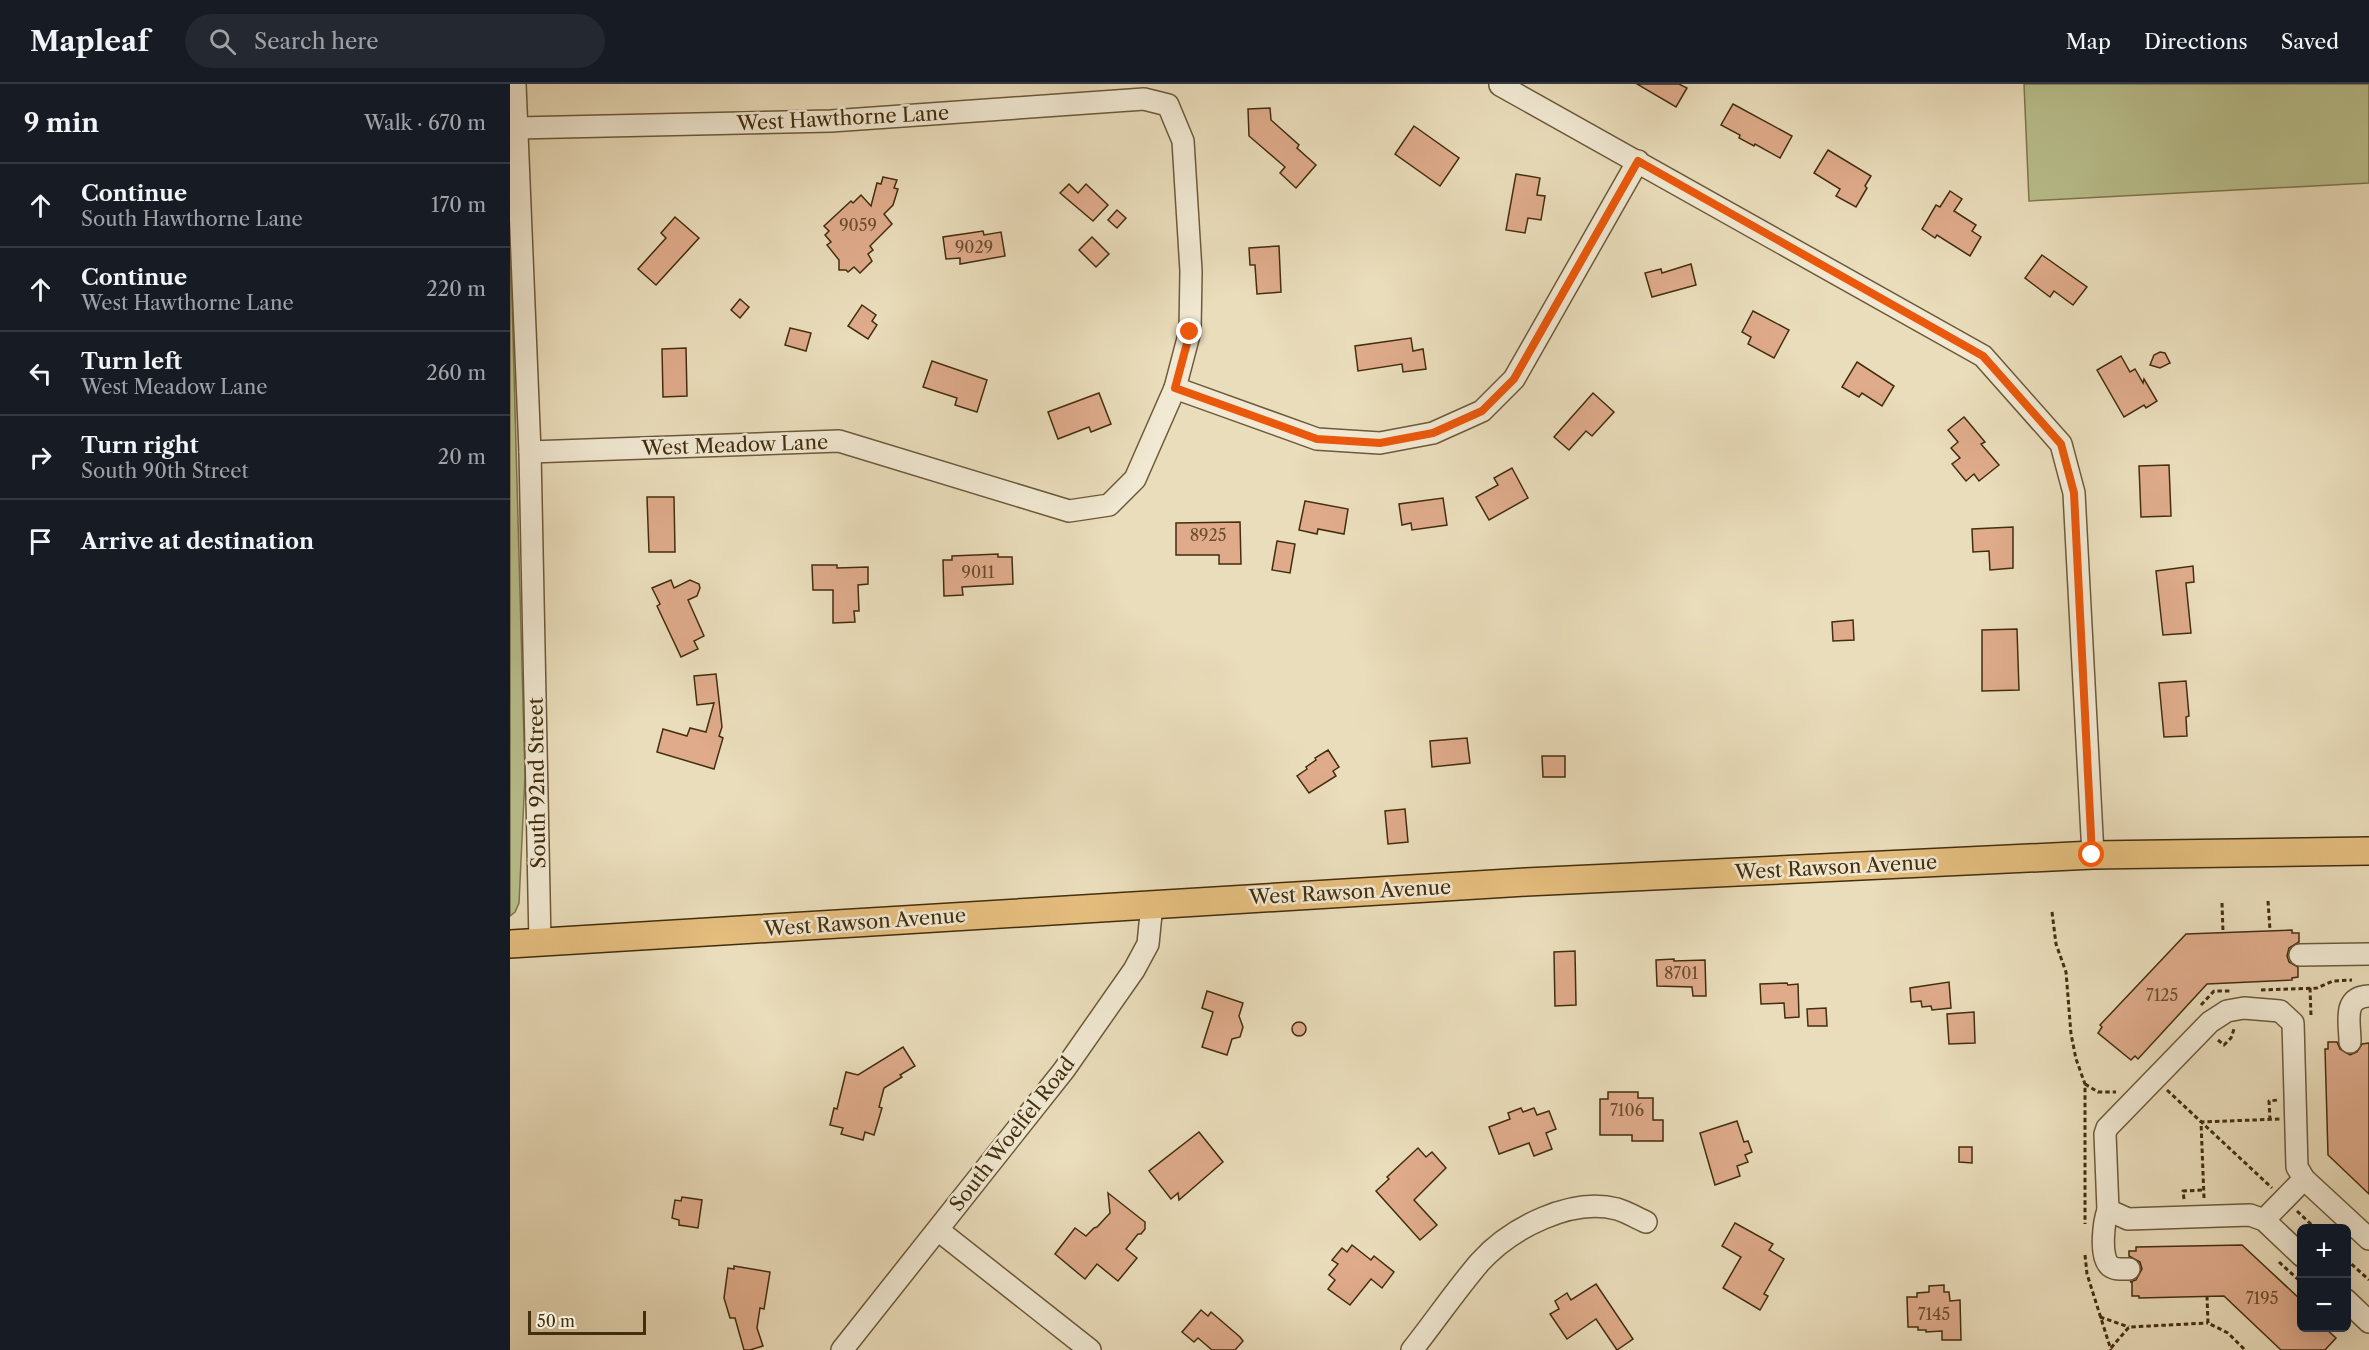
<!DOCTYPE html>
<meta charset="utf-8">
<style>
body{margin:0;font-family:"Libre Caslon Text",serif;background:#242831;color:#f1f3f6}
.controls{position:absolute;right:18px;bottom:18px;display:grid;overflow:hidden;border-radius:9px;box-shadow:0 6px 24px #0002}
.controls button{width:54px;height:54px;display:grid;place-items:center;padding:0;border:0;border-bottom:2px solid #363941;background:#171b24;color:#f1f3f6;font:30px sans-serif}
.scale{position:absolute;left:18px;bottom:15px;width:118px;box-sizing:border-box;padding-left:6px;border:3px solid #432e0e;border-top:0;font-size:16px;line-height:21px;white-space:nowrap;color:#432e0e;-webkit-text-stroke:4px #f1e9d3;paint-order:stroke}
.stop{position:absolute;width:18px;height:18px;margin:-14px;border:4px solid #ea580c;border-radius:50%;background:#fff}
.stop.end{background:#ea580c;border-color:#fff;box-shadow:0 2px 6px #0008}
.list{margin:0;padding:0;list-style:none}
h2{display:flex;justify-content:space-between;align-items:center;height:78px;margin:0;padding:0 24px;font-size:26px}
h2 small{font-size:20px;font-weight:400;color:#9ea1a6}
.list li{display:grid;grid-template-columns:39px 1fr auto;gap:18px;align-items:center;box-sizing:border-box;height:84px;padding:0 24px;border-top:2px solid #363941}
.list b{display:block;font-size:22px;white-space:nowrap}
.list p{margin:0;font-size:20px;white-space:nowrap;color:#9ea1a6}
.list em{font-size:20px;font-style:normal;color:#9ea1a6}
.icon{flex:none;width:33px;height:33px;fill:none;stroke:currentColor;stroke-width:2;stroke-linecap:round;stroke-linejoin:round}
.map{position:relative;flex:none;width:1859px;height:1266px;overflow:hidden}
header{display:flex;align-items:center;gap:36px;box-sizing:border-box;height:84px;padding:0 30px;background:#171b24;border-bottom:2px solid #363941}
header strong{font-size:28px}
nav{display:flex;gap:33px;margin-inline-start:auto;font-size:21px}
.search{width:420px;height:54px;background:#242831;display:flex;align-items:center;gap:15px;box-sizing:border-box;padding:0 21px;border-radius:33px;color:#9ea1a6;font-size:22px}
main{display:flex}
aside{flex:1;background:#171b24}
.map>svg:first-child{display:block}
.green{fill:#b9c08e;stroke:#7e774e;stroke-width:1.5}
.building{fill:#dfab8b;stroke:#432e0e;stroke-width:1.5}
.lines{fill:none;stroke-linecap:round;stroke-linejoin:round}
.minor-casing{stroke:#6d5a39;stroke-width:24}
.major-casing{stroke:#432e0e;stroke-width:30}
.path{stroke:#432e0e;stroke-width:3;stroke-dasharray:4.5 3;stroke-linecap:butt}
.minor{stroke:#f1e9d3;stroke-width:21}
.major{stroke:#e5be7e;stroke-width:27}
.route{stroke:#ea580c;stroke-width:8}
.labels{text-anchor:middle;stroke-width:5;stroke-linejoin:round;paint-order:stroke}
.number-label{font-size:16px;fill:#6a4d2d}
.street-label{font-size:20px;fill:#432e0e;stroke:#f1e9d3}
</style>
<header>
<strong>Mapleaf</strong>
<div class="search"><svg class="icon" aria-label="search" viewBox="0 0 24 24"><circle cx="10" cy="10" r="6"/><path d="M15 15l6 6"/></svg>Search here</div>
<nav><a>Map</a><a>Directions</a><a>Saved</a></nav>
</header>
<main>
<aside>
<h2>9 min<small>Walk · 670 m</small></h2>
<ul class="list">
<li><svg class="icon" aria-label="ahead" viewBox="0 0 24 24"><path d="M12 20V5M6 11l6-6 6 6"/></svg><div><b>Continue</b><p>South Hawthorne Lane</p></div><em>170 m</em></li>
<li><svg class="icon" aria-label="ahead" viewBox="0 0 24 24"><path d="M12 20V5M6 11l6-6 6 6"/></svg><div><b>Continue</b><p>West Hawthorne Lane</p></div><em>220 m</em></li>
<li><svg class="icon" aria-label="left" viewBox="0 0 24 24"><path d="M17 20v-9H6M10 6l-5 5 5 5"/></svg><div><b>Turn left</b><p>West Meadow Lane</p></div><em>260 m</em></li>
<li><svg class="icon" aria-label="right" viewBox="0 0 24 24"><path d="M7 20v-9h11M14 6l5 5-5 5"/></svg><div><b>Turn right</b><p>South 90th Street</p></div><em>20 m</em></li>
<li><svg class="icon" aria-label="arrive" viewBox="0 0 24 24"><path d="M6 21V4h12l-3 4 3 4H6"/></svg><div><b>Arrive at destination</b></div></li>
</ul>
</aside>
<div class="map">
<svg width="1859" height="1266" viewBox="0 0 1859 1266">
<rect width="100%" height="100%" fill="#eaddbb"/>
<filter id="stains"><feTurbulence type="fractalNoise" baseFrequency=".00333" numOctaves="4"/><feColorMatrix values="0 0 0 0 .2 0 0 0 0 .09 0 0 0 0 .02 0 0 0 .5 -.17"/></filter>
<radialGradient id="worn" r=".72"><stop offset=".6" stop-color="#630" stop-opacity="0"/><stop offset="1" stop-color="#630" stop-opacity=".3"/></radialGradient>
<g class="green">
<path d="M1514,0H1859V99L1519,117Z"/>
<path d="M0,142L15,692L9,819L5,828L0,832Z"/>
</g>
<g class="building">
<path d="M1127,0H1169L1177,4L1166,23Z"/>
<path d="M1223,20L1282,52L1270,74L1245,60L1244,62L1229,54L1230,51L1211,41Z"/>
<path d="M760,24L761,36L789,61L787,64L806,81L786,104L770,89L775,83L739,52L738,25Z"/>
<path d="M904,42L949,74L930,102L885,70Z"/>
<path d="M1318,66L1361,92L1355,102L1357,104L1346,123L1326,112L1330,105L1304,89Z"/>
<path d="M1006,90L1030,94L1027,111L1035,112L1031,136L1018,134L1015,149L996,146Z"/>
<path d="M373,93L387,96L384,104L388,105L383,121L374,130L382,140L360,162L363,166L358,170L362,177L350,189L344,183L338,188L336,186H329V176L317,161L321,158L315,151L319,147L314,142L341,117L343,119L351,111L361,122L367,99L371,100Z"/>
<path d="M559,100L568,109L576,100L598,121L583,137L550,109Z"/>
<path d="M1440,107L1452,115L1444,127L1466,141L1462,147L1471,153L1460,172L1427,151L1425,154L1412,145L1426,121L1430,123Z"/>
<path d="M607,126L616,134L607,144L598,136Z"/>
<path d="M165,133L189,154L146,201L128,185L156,154L151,149Z"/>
<path d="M473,147L474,151L491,148L495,172L450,180V174L436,175L433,153Z"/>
<path d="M582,153L599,170L586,183L569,166Z"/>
<path d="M769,162L771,208L747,210L745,181H740L739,164Z"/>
<path d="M1532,171L1577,203L1563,221L1544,207L1540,213L1515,194Z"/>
<path d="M1181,180L1186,201L1142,213L1135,189L1151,185L1152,189Z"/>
<path d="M230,215L239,223L230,234L221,226Z"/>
<path d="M352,221L366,231L362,237L367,241L358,255L338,242Z"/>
<path d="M1243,227L1279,246L1264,274L1238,260L1241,253L1232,248Z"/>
<path d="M280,244L301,249L296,267L275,261Z"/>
<path d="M901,254L903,267L913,265L916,285L893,288L892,280L848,287L845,262Z"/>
<path d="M176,264L177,312L153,313L152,265Z"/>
<path d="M1650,268L1655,269L1660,279L1650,284L1640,281L1644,271Z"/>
<path d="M1611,272L1620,288L1625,285L1633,299L1634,295L1647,317L1636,324L1634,321L1614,333L1587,286Z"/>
<path d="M422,277L477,296L467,328L445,321L447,314L413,303Z"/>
<path d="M1347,278L1384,302L1372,322L1352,309L1349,313L1332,303Z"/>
<path d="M589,309L601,340L581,348L579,343L548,355L538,328Z"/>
<path d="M1083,309L1104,328L1082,352L1076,347L1059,366L1044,353Z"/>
<path d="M1454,333L1475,358L1471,360L1489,381L1469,397L1464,390L1456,397L1442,380L1450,374L1441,364L1448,358L1438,346Z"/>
<path d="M1659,381L1661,432L1631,433L1629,382Z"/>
<path d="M1002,384L1018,414L979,436L966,413L988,401L984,394Z"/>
<path d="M137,413H164L165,468H139Z"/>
<path d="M933,414L937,441L902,446L901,439L892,441L889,420Z"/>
<path d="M795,417L838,425L834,450L808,445L807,450L789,446Z"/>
<path d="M730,438L731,480H709V471H666V439Z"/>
<path d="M1503,443V484L1480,486L1479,467L1463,468L1462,445Z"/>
<path d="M767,457L785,460L780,489L762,486Z"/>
<path d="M488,470V473H502L503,500L452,503L453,511L434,512L433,476H442V472Z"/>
<path d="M302,481H327V484L358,483V500L348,501L349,527H344L345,538L323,539V506H303Z"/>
<path d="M1683,482L1684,498L1676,499L1681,549L1653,551L1646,487Z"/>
<path d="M161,496L164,504L180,496L189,500L190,504L187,512L178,516L194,552L184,557L188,565L171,573L147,522L150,520L142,504Z"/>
<path d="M1343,536L1344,556L1323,557L1322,538Z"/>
<path d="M1507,545L1509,606L1472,607V546Z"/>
<path d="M206,590L212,643L209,652L213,654L204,685L147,668L153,645L177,652L180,644L196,648L204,619L187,621L184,592Z"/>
<path d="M1676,597L1679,632L1676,633L1677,652L1654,653L1649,599Z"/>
<path d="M957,654L960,679L922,683L920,657Z"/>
<path d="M818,666L829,683L823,687L826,692L799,709L787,692L797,685L796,683L806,676L805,674Z"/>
<path d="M1032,672H1055V693H1033Z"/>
<path d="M895,725L898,758L878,760L875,727Z"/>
<path d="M1782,846V849H1789V858L1779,864L1777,872L1779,878L1788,883V893L1782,894V896L1697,900L1628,975L1625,972L1621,976L1588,949L1592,943L1590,941L1676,850Z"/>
<path d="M1065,867L1066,921L1045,922L1044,868Z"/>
<path d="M1164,875V877L1195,876L1196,912H1183L1182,903L1147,902L1146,876Z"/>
<path d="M1439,898L1441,924L1422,926L1421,922L1412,923L1411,917L1401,918L1400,904Z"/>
<path d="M1277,899L1278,901L1288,900L1289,933L1275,934L1274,919L1251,920L1250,900Z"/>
<path d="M697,907L733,919L729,932L733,943L730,953L722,955L717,971L692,963L703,928L692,924Z"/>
<path d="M1316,924L1317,942H1298L1297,925Z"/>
<path d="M1464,928L1465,959L1439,960L1437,930Z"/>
<circle cx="789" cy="945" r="7"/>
<path d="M1818,958H1827L1830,965L1840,971L1847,968L1852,960L1859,959V1110L1818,1071L1815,965H1818Z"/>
<path d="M393,963L405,982L390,991L392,993L374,1004L369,1023L372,1024L364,1051L355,1048L353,1056L331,1050L333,1044L320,1041L324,1024L327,1025L336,988L348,991Z"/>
<path d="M1098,1008H1128V1014H1143V1036H1153V1057H1122V1051H1090V1015H1098Z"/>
<path d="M1011,1024L1013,1028L1024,1024L1027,1031L1039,1027L1046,1045L1036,1049L1042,1065L1024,1072L1019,1059L989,1070L979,1043L1000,1035L998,1029Z"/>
<path d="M1227,1037L1234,1058L1238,1057L1242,1068L1235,1071L1238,1078L1227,1082L1230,1092L1205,1101L1190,1049Z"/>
<path d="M689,1048L713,1078L669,1116L668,1109L661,1115L639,1087Z"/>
<path d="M1449,1063H1462V1079L1449,1078Z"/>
<path d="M908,1064L916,1073L922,1068L936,1084L904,1116L927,1141L910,1156L866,1107L879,1095L877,1093Z"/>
<path d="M598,1109L635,1138V1145L631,1150H628L616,1165L627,1174L608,1197L587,1180L575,1195L545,1170L565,1144L576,1152L584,1144L587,1143L600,1129Z"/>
<path d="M172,1113L192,1116L188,1144L169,1141V1136L162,1134L165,1116L171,1117Z"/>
<path d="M1225,1139L1263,1160L1259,1166L1274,1175L1254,1210L1258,1212L1250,1226L1213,1204L1231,1173L1212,1162Z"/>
<path d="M842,1161L861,1176L864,1172L884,1188L872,1204L861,1195L840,1221L818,1205L825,1196L819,1191L828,1180L822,1176L832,1164L837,1168Z"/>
<path d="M1732,1161L1791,1216V1244H1815L1826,1254L1815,1266H1771L1714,1212L1629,1214V1212H1622V1198H1620L1626,1196L1632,1185L1630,1178L1619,1172V1167H1626V1163Z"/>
<path d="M224,1182L260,1188L254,1225L250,1224L247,1244L253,1262L240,1266H234L225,1234H220L214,1214L218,1184L224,1185Z"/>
<path d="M1086,1200L1123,1255L1107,1266L1086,1235L1057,1255L1040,1230L1049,1225L1045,1217L1057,1209L1061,1216Z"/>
<path d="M1434,1201V1208H1439L1440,1217L1450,1216L1451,1256H1432V1247L1416,1248V1246H1408V1243H1398L1397,1213H1407V1209L1419,1208V1202Z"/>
<path d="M691,1226L698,1232L701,1228L730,1253L733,1257L725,1266H702L688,1254L684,1258L672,1248Z"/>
</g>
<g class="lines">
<defs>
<g id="minor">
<path d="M5,0L20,368L30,859"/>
<path d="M990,1L1473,272L1551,360L1564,409L1583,771"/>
<path d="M7,44L321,37L634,15L658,21L673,57L681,187L680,247L665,304L625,395L599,421L559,427L329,357L20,368"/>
<path d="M665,304L807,355L870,359L923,349L972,327L1004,295L1128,77"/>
<path d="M1790,871L1859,870"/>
<path d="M1840,958C1840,938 1832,913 1859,912"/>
<path d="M1598,1126C1594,1137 1589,1173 1600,1182C1605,1186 1613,1185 1619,1185"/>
<path d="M1754,1136L1794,1095"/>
<path d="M428,1146L580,1266"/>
<path d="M1792,1172L1754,1136L1740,1131L1618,1135L1598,1126L1595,1050L1597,1044L1700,938L1717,927L1734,924L1770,927L1783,939L1787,1083L1794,1095L1859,1155"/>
<path d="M1836,1216L1859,1238"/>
<path d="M332,1266L554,986L624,886L638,860L642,820"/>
<path d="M902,1266C925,1237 946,1206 970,1178C1001,1144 1061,1113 1107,1125C1117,1128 1127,1134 1136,1138"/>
</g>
<path id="major" d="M0,860L1016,798L1583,771L1859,767"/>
</defs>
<use href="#minor" class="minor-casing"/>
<use href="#major" class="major-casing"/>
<g class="path">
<path d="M1758,817L1760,846"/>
<path d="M1712,819L1713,848"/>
<path d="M1542,828L1546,860L1556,888L1561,950L1566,975L1575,1000V1140"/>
<path d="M1800,904L1801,932"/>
<path d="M1751,906L1807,904L1823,897L1842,896"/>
<path d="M1691,921L1704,907H1721"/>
<path d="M1708,956L1714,961L1721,954L1724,945"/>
<path d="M1575,1000L1588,1008H1606"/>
<path d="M1657,1006L1762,1104"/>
<path d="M1760,1036L1759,1017L1768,1016"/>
<path d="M1694,1114L1691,1038L1770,1035"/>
<path d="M1674,1115L1673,1107L1693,1106"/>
<path d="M1787,1127L1805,1144"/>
<path d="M1575,1171L1577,1190L1601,1266"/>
<path d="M1836,1175L1859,1196"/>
<path d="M1769,1178L1792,1199"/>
<path d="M1697,1212L1698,1239L1718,1249L1735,1266"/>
<path d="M1590,1233L1619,1243"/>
<path d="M1601,1264L1619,1243L1698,1239"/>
</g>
<use href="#minor" class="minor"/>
<use href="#major" class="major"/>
</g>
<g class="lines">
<path class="route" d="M680,248L665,304L807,355L870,359L923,349L972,327L1004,295L1128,77L1473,272L1551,360L1564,409L1582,771"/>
</g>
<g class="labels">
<g class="number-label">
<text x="348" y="147">9059</text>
<text x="464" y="169">9029</text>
<text x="698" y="457">8925</text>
<text x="468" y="494">9011</text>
<text x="1171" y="895">8701</text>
<text x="1652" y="917">7125</text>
<text x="1117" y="1032">7106</text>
<text x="1752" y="1220">7195</text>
<text x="1424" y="1236">7145</text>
</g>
<g class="street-label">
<text transform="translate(333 34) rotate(-3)" y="7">West Hawthorne Lane</text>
<text transform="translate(225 361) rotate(-2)" y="7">West Meadow Lane</text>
<text transform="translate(27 699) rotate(-91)" y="7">South 92nd Street</text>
<text transform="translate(1326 783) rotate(-3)" y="7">West Rawson Avenue</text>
<text transform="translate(840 808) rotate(-3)" y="7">West Rawson Avenue</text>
<text transform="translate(355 838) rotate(-4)" y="7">West Rawson Avenue</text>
<text transform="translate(502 1050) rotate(-52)" y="7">South Woelfel Road</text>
</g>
</g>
<rect width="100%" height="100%" filter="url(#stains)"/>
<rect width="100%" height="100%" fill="url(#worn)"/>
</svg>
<div class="controls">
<button>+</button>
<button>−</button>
</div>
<div class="scale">50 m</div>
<div class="stop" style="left:1582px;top:771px"></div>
<div class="stop end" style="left:680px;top:248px"></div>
</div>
</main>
